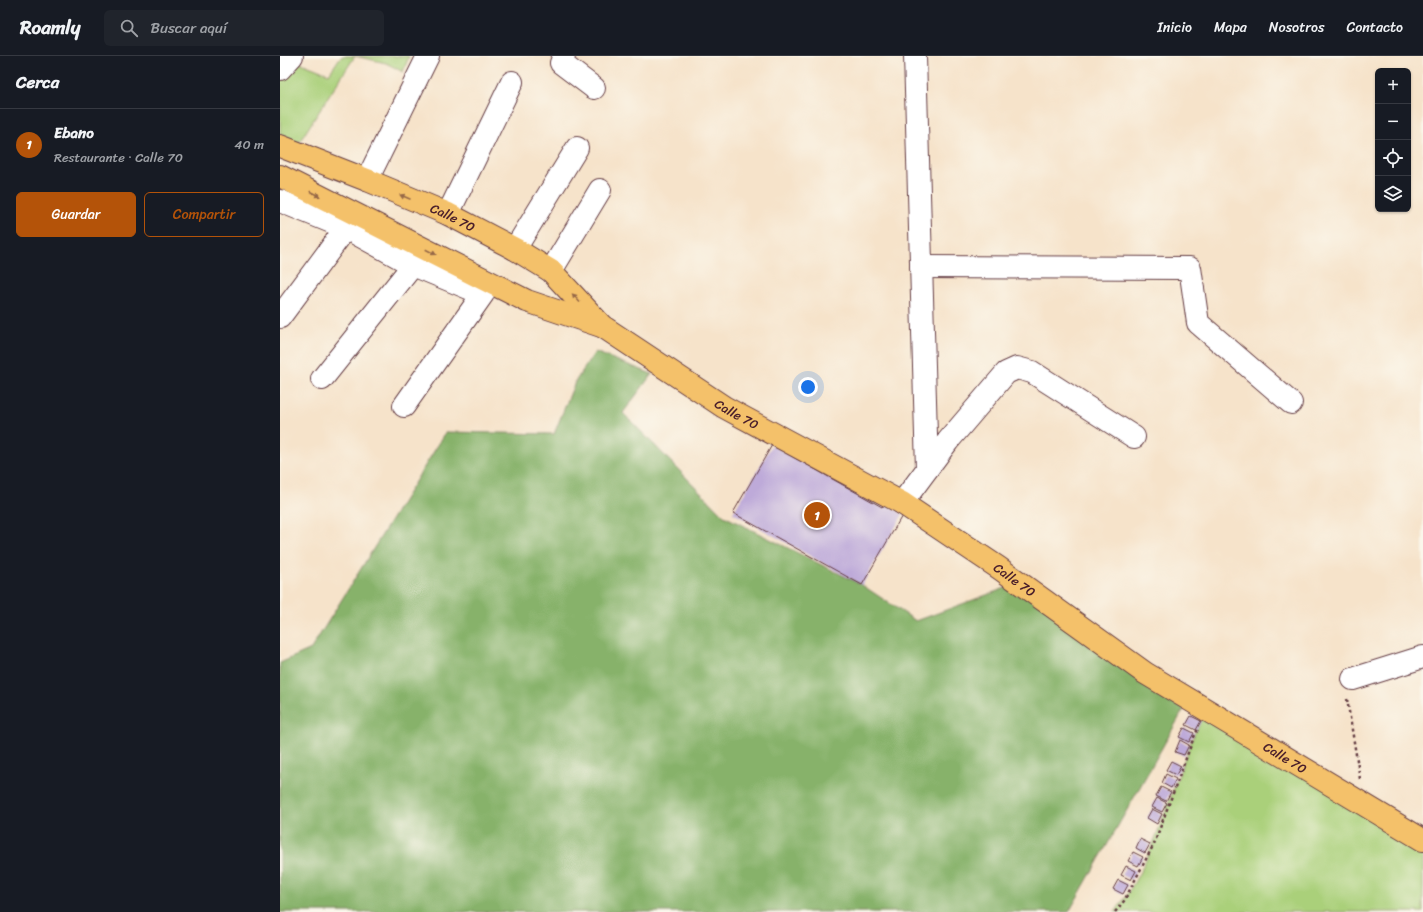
<!DOCTYPE html>
<html lang="es">
<meta charset="utf-8">
<style>
body{margin:0;font-family:Sriracha,sans-serif;background:#20242c;color:#f1f3f6}
.controls{position:absolute;right:12px;top:12px;display:grid;overflow:hidden;border-radius:6px;box-shadow:0 1px 3px #0004}
.controls button{width:36px;height:36px;display:grid;place-items:center;padding:0;border:0;border-bottom:1px solid #363941;background:#171b24;color:#f1f3f6;font:20px sans-serif}
.you{position:absolute;left:528px;top:331px;width:14px;height:14px;margin:-10px;border:3px solid #fff;border-radius:50%;background:#1a73e8;box-shadow:0 0 0 6px #1a73e833}
.badge{display:grid;place-items:center;width:26px;height:26px;border-radius:50%;background:#b45309;color:#fff;font-size:13px;font-weight:700}
.pin{position:absolute;translate:-50% -50%;border:2px solid #fff;box-shadow:0 1px 4px #0006}
.list{margin:0;padding:0;list-style:none}
h2{display:flex;justify-content:space-between;align-items:center;height:52px;margin:0;padding:0 16px;font-size:17px}
h2 small{font-size:13px;font-weight:400;color:#9ea1a6}
.list li{display:grid;grid-template-columns:26px 1fr auto;gap:12px;align-items:center;box-sizing:border-box;height:72px;padding:0 16px;border-top:1px solid #363941}
.list b{display:block;font-size:15px;white-space:nowrap}
.list p{margin:0;font-size:13px;white-space:nowrap;color:#9ea1a6}
.list em{font-size:13px;font-style:normal;color:#9ea1a6}
.actions{display:flex;gap:8px;padding:12px 16px}
.actions a{flex:1;padding:9px 0;border:1px solid #b45309;border-radius:6px;text-align:center;font-size:14px;color:#b45309}
.actions .main{background:#b45309;color:#fff}
.icon{flex:none;width:22px;height:22px;fill:none;stroke:currentColor;stroke-width:2;stroke-linecap:round;stroke-linejoin:round}
.map{position:relative;flex:none;width:1143px;height:856px;overflow:hidden}
header{display:flex;align-items:center;gap:24px;box-sizing:border-box;height:56px;padding:0 20px;background:#171b24;border-bottom:1px solid #363941}
header strong{font-size:19px}
nav{display:flex;gap:22px;margin-inline-start:auto;font-size:14px}
.search{width:280px;height:36px;background:#20242c;display:flex;align-items:center;gap:10px;box-sizing:border-box;padding:0 14px;border-radius:6px;color:#9ea1a6;font-size:15px}
main{display:flex}
aside{flex:1;background:#171b24}
.map>svg:first-child{display:block}
.green{fill:#aad07a;stroke:#7a7852}
.forest{fill:#87b26a;stroke:#68684a}
.building{fill:#beaad9}
.lines{fill:none;stroke-linecap:round;stroke-linejoin:round}
.minor-casing{stroke:#643c43;stroke-width:24}
.major-casing{stroke:#643c43;stroke-width:24}
.path{stroke:#643c43;stroke-width:2.5;stroke-dasharray:3 3;stroke-linecap:butt}
.minor{stroke:#fff;stroke-width:22}
.major{stroke:#f4c16a;stroke-width:22}
.oneway{fill:#966847}
.labels{text-anchor:middle;stroke-width:3;stroke-linejoin:round;paint-order:stroke}
.street-label{font-size:13px;fill:#4a1f2b;stroke:#fbf7ec}
</style>
<header>
<strong>Roamly</strong>
<div class="search"><svg class="icon" aria-label="search" viewBox="0 0 24 24"><circle cx="10" cy="10" r="6"/><path d="M15 15l6 6"/></svg>Buscar aquí</div>
<nav><a>Inicio</a><a>Mapa</a><a>Nosotros</a><a>Contacto</a></nav>
</header>
<main>
<aside>
<h2>Cerca<small></small></h2>
<ul class="list">
<li><span class="badge">1</span><div><b>Ebano</b><p>Restaurante · Calle 70</p></div><em>40 m</em></li>
</ul>
<div class="actions"><a class="main">Guardar</a><a>Compartir</a></div>
</aside>
<div class="map">
<svg width="1143" height="856" viewBox="0 0 1143 856">
<rect width="100%" height="100%" fill="#fbf7ec"/>
<filter id="ink" filterUnits="userSpaceOnUse"><feTurbulence type="fractalNoise" baseFrequency=".025" numOctaves="2"/><feDisplacementMap in="SourceGraphic" scale="8" xChannelSelector="R" yChannelSelector="G"/><feConvolveMatrix kernelMatrix="1 2 1 2 8 2 1 2 1" color-interpolation-filters="sRGB"/></filter>
<filter id="wash" filterUnits="userSpaceOnUse"><feTurbulence type="fractalNoise" baseFrequency=".012" numOctaves="4" result="noise"/><feDisplacementMap in="SourceGraphic" scale="16" xChannelSelector="R" yChannelSelector="G"/><feGaussianBlur stdDeviation="0.9" result="paint"/><feColorMatrix in="noise" values="0 0 0 0 0 0 0 0 0 0 0 0 0 0 0 0 0 1.4 0 .05"/><feComposite in="paint" operator="in"/></filter>
<g filter="url(#wash)">
<rect width="100%" height="100%" fill="#f6e3ca"/>
<g class="green">
<path d="M63,0H129L123,16L106,7L75,0L18,88L0,78V19L16,5L49,18L59,3Z"/>
<path d="M927,654L1143,785V856H835C874,804 889,740 913,681C917,672 922,663 927,654Z"/>
</g>
<path class="forest" d="M315,296L372,318L343,357L444,460L582,529L636,565L739,527L909,644L847,754L789,856H0V607L31,593L166,376L274,378L295,326Z"/>
<g id="blocks">
<g class="building">
<path d="M492,389L602,451L605,447L623,458L582,529L453,457Z"/>
<path d="M911,660L921,665L916,674L906,669Z"/>
<path d="M904,672L914,677L909,686L899,681Z"/>
<path d="M900,684L909,689L904,699L895,696Z"/>
<path d="M891,705L901,710L896,719L886,714Z"/>
<path d="M886,718L896,723L891,732L882,727Z"/>
<path d="M881,731L891,736L886,745L876,740Z"/>
<path d="M877,742L887,747L882,756L872,751Z"/>
<path d="M872,753L882,758L877,768L867,762Z"/>
<path d="M860,783L870,788L865,797L856,792Z"/>
<path d="M853,796L863,801L858,810L848,805Z"/>
<path d="M846,810L856,815L851,824L841,819Z"/>
<path d="M838,824L848,829L843,838L833,833Z"/>
</g>
</g>
</g>
<g filter="url(#ink)">
<use href="#blocks" fill-opacity="0" stroke="#643c43" stroke-width="1"/>
<g class="lines">
<defs>
<g id="minor">
<path d="M284,0L281,7L314,32"/>
<path d="M635,0L647,413"/>
<path d="M0,13L12,0"/>
<path d="M87,124L148,0"/>
<path d="M0,145L66,172L133,209L203,238L124,350"/>
<path d="M168,158L232,26"/>
<path d="M235,193L297,92"/>
<path d="M641,211L910,212L918,267L1011,347"/>
<path d="M271,215L320,134"/>
<path d="M0,261L66,172"/>
<path d="M42,323L133,209"/>
<path d="M622,447L668,385L726,317L737,312L752,316L854,381"/>
<path d="M1073,623L1143,601"/>
</g>
<g id="major">
<path id="s1" d="M0,90L87,124L168,158L235,193L271,215L322,270L444,351L622,447L719,512L865,617L1143,784"/>
<path d="M0,120L247,245L321,270"/>
</g>
</defs>
<use href="#minor" class="minor-casing"/>
<use href="#major" class="major-casing"/>
<g class="path">
<path d="M1067,643L1080,723"/>
<path d="M835,856L844,845L874,788L914,681L918,673"/>
</g>
<use href="#minor" class="minor"/>
<use href="#major" class="major"/>
</g>
<defs><path id="oneway-solid" d="M-6-.8H1V-3.2L6.5 0L1 3.2V.8H-6Z"/></defs>
<g class="oneway">
<use href="#oneway-solid" transform="translate(35 138) rotate(27)"/>
<use href="#oneway-solid" transform="translate(125 141) rotate(-157)"/>
<use href="#oneway-solid" transform="translate(151 196) rotate(27)"/>
<use href="#oneway-solid" transform="translate(296 242) rotate(-132)"/>
</g>
</g>
<g class="labels">
<g class="street-label">
<text dy="5" stroke="none"><textPath href="#s1" startOffset="187">Calle 70</textPath></text>
<text dy="5" stroke="none"><textPath href="#s1" startOffset="535">Calle 70</textPath></text>
<text dy="5" stroke="none"><textPath href="#s1" startOffset="859">Calle 70</textPath></text>
<text dy="5" stroke="none"><textPath href="#s1" startOffset="1183">Calle 70</textPath></text>
</g>
</g>
</svg>
<div class="controls">
<button>+</button>
<button>−</button>
<button><svg class="icon" aria-label="locate" viewBox="0 0 24 24"><circle cx="12" cy="12" r="6"/><path d="M12 2v4M12 18v4M2 12h4M18 12h4"/></svg></button>
<button><svg class="icon" aria-label="layers" viewBox="0 0 24 24"><path d="M12 4l9 5-9 5-9-5zM3 14l9 5 9-5"/></svg></button>
</div>
<div class="you"></div>
<div class="pin badge" style="left:537px;top:459px">1</div>
</div>
</main>
